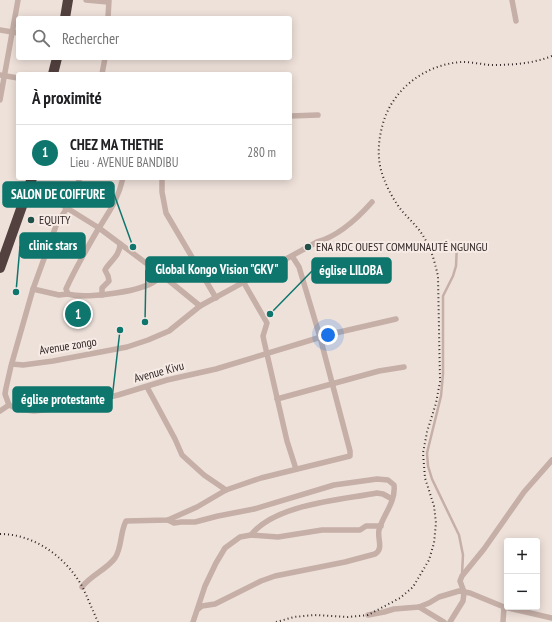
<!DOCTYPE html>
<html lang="fr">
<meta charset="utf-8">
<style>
body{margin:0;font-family:"PT Sans Narrow",sans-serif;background:#f6f6f6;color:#202124}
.controls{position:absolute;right:12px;bottom:12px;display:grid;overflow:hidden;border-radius:4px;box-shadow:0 2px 10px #0003}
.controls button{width:36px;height:36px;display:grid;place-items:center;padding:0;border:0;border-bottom:1px solid #e0e0e0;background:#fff;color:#202124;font:20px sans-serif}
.you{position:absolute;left:328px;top:335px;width:14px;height:14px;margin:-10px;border:3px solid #fff;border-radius:50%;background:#1a73e8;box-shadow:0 0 0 6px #1a73e833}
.badge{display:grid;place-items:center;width:26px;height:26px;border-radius:50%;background:#0f766e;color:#fff;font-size:13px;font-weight:700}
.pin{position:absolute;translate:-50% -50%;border:2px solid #fff;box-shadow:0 1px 4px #0006}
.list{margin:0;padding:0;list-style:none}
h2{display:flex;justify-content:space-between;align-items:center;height:52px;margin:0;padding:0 16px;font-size:17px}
h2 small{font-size:13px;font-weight:400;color:#757577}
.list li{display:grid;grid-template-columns:26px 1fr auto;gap:12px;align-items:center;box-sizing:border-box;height:56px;padding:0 16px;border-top:1px solid #e0e0e0}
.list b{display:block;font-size:15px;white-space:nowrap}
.list p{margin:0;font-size:13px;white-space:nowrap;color:#757577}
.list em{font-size:13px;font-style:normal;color:#757577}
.icon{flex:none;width:22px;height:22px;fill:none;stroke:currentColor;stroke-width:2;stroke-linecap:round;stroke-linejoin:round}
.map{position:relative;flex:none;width:552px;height:622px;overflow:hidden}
.search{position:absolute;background:#fff;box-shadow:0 2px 10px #0003;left:16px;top:16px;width:276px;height:44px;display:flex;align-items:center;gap:10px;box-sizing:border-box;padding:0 14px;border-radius:4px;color:#757577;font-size:15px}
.panel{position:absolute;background:#fff;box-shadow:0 2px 10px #0003;left:16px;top:72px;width:276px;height:108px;border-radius:4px}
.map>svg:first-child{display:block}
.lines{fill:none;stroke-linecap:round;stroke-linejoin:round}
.lane{stroke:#c5afa7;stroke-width:2.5}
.street{stroke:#c5afa7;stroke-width:5.5}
.highway{stroke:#53413f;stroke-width:10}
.rail{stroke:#332827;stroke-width:2;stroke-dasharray:1 3;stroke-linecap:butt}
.poi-dot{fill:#215049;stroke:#f7ebe6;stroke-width:1.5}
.labels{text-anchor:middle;stroke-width:4;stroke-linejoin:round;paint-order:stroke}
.poi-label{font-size:12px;fill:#332827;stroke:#f7ebe6;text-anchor:start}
.street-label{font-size:12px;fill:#332827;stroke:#f7ebe6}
.leader{fill:none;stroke:#0f766e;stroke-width:1.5}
.callout-dot{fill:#0f766e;stroke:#f7ebe6;stroke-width:1.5}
.callout{fill:#0f766e;stroke:#0f766e;stroke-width:1.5}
.callout-label{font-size:13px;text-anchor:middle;font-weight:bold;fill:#fff}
</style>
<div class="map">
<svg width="552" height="622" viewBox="0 0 552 622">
<rect width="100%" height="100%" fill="#eee1da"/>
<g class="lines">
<path class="lane" d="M457,244L456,266L453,276L443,296V374L441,396L427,453L428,466L432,479L459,535L463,555L462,574"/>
<g class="street">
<path d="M86,0L108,2"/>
<path d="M512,0L516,21"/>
<path d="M108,18L109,0"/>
<path d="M0,30L18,33"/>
<path d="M102,74L105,58"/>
<path d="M0,75L18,78"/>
<path d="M0,100L18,0"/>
<path d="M290,116L318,115"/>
<path d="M123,178C118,200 109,212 97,231C86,250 75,269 66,289L68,294C85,299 136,292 152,283C156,281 159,278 162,275"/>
<path d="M162,178V192L166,213L216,298"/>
<path d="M30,185L99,228L162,275L200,306"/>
<path d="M244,283L267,323L263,336L264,341L287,441L296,469"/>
<path d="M33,289L59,295L68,294"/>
<path d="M102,295V288L109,281L108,276L105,270C110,261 120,256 120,244"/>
<path d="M12,364L23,365L53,361L127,347L148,340L169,331L200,306L317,242C339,236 357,219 372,202"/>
<path d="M147,387L175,439L182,455L204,475L226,490"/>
<path d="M277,399L379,371L404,367"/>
<path d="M9,405L18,409L34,411L63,408L118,395L167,380L216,369L331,334L396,319"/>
<path d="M9,405L5,394L6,388L11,366L33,289L57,223L67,208L80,178"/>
<path d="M0,411L9,405"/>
<path d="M168,520L174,523L181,522H195L218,516L254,509L334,485L377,479L388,480L394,485C396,502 383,515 379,530C377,538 384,549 375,554L345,562L275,576L261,581L215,604L202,606L198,609"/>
<path d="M251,535C275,504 341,500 377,493L383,494L392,499"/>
<path d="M82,587C91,575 106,570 115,558C122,548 120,532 126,521L168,520L197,507L226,490L261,478L350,456V451L320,337L299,267L292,256"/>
<path d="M419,607L444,622"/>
<path d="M368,615L384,612L394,609L419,607L429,603L439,597L459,591L470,593L504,607L552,618"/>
<path d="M193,622L205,586L216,563L225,548L240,537L251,535L278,537L322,530H360L366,526H381"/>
<path d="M450,622L463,601L464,592L460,581L462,576L484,549L524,492L552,460"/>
<path d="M503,622L504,607"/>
</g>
<g class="highway">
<path d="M65,18L68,0"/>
<path d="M53,74L57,58"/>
<path d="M0,268L32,178"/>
</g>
<g class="rail">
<path d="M0,534C35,534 67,558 83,588C88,599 93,611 98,622"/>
<path d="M276,622L294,617L314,615L348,617L368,615L400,598L413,587L429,560L434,543L436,523L434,506L425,478L423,453L427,432L436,403L440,382L438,276C435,264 432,250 425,239C419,228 410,220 402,211C395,202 388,190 384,179C376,160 378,139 384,120C395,87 427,64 462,62C471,62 481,64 490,65C511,65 532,64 552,56"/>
</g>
</g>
<g class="poi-dot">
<circle cx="31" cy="220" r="4"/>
<circle cx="308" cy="247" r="4"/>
</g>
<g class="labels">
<g class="poi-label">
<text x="39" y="224">EQUITY</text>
<text x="316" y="251">ENA RDC OUEST COMMUNAUTÉ NGUNGU</text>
</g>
<g class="street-label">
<text transform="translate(68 346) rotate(-9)" y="4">Avenue zongo</text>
<text transform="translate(159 372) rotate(-15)" y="4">Avenue Kivu</text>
</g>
</g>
<path class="leader" d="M133 247L114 194M16 292L20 246M145 322L146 270M270 314L312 271M120 330L112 399"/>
<g class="callout-dot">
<circle cx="133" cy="247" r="4"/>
<circle cx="16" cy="292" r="4"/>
<circle cx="145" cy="322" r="4"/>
<circle cx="270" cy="314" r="4"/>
<circle cx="120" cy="330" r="4"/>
</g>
<g class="callout">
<rect x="3" y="182" width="111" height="25" rx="4"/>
<rect x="20" y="233" width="65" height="25" rx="4"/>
<rect x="146" y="257" width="141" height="25" rx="4"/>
<rect x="312" y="258" width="79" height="25" rx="4"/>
<rect x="13" y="387" width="99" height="25" rx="4"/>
</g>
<g class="callout-label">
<text x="58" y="199">SALON DE COIFFURE</text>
<text x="53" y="250">clinic stars</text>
<text x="217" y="274">Global Kongo Vision "GKV"</text>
<text x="351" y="275">église LILOBA</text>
<text x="63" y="404">église protestante</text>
</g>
</svg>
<div class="controls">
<button>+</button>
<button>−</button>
</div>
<div class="you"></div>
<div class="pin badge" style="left:78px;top:314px">1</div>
<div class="search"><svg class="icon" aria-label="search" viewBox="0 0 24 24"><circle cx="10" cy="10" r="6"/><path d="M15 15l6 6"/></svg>Rechercher</div>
<section class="panel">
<h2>À proximité<small></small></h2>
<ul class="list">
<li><span class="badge">1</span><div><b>CHEZ MA THETHE</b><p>Lieu · AVENUE BANDIBU</p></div><em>280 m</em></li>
</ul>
</section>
</div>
